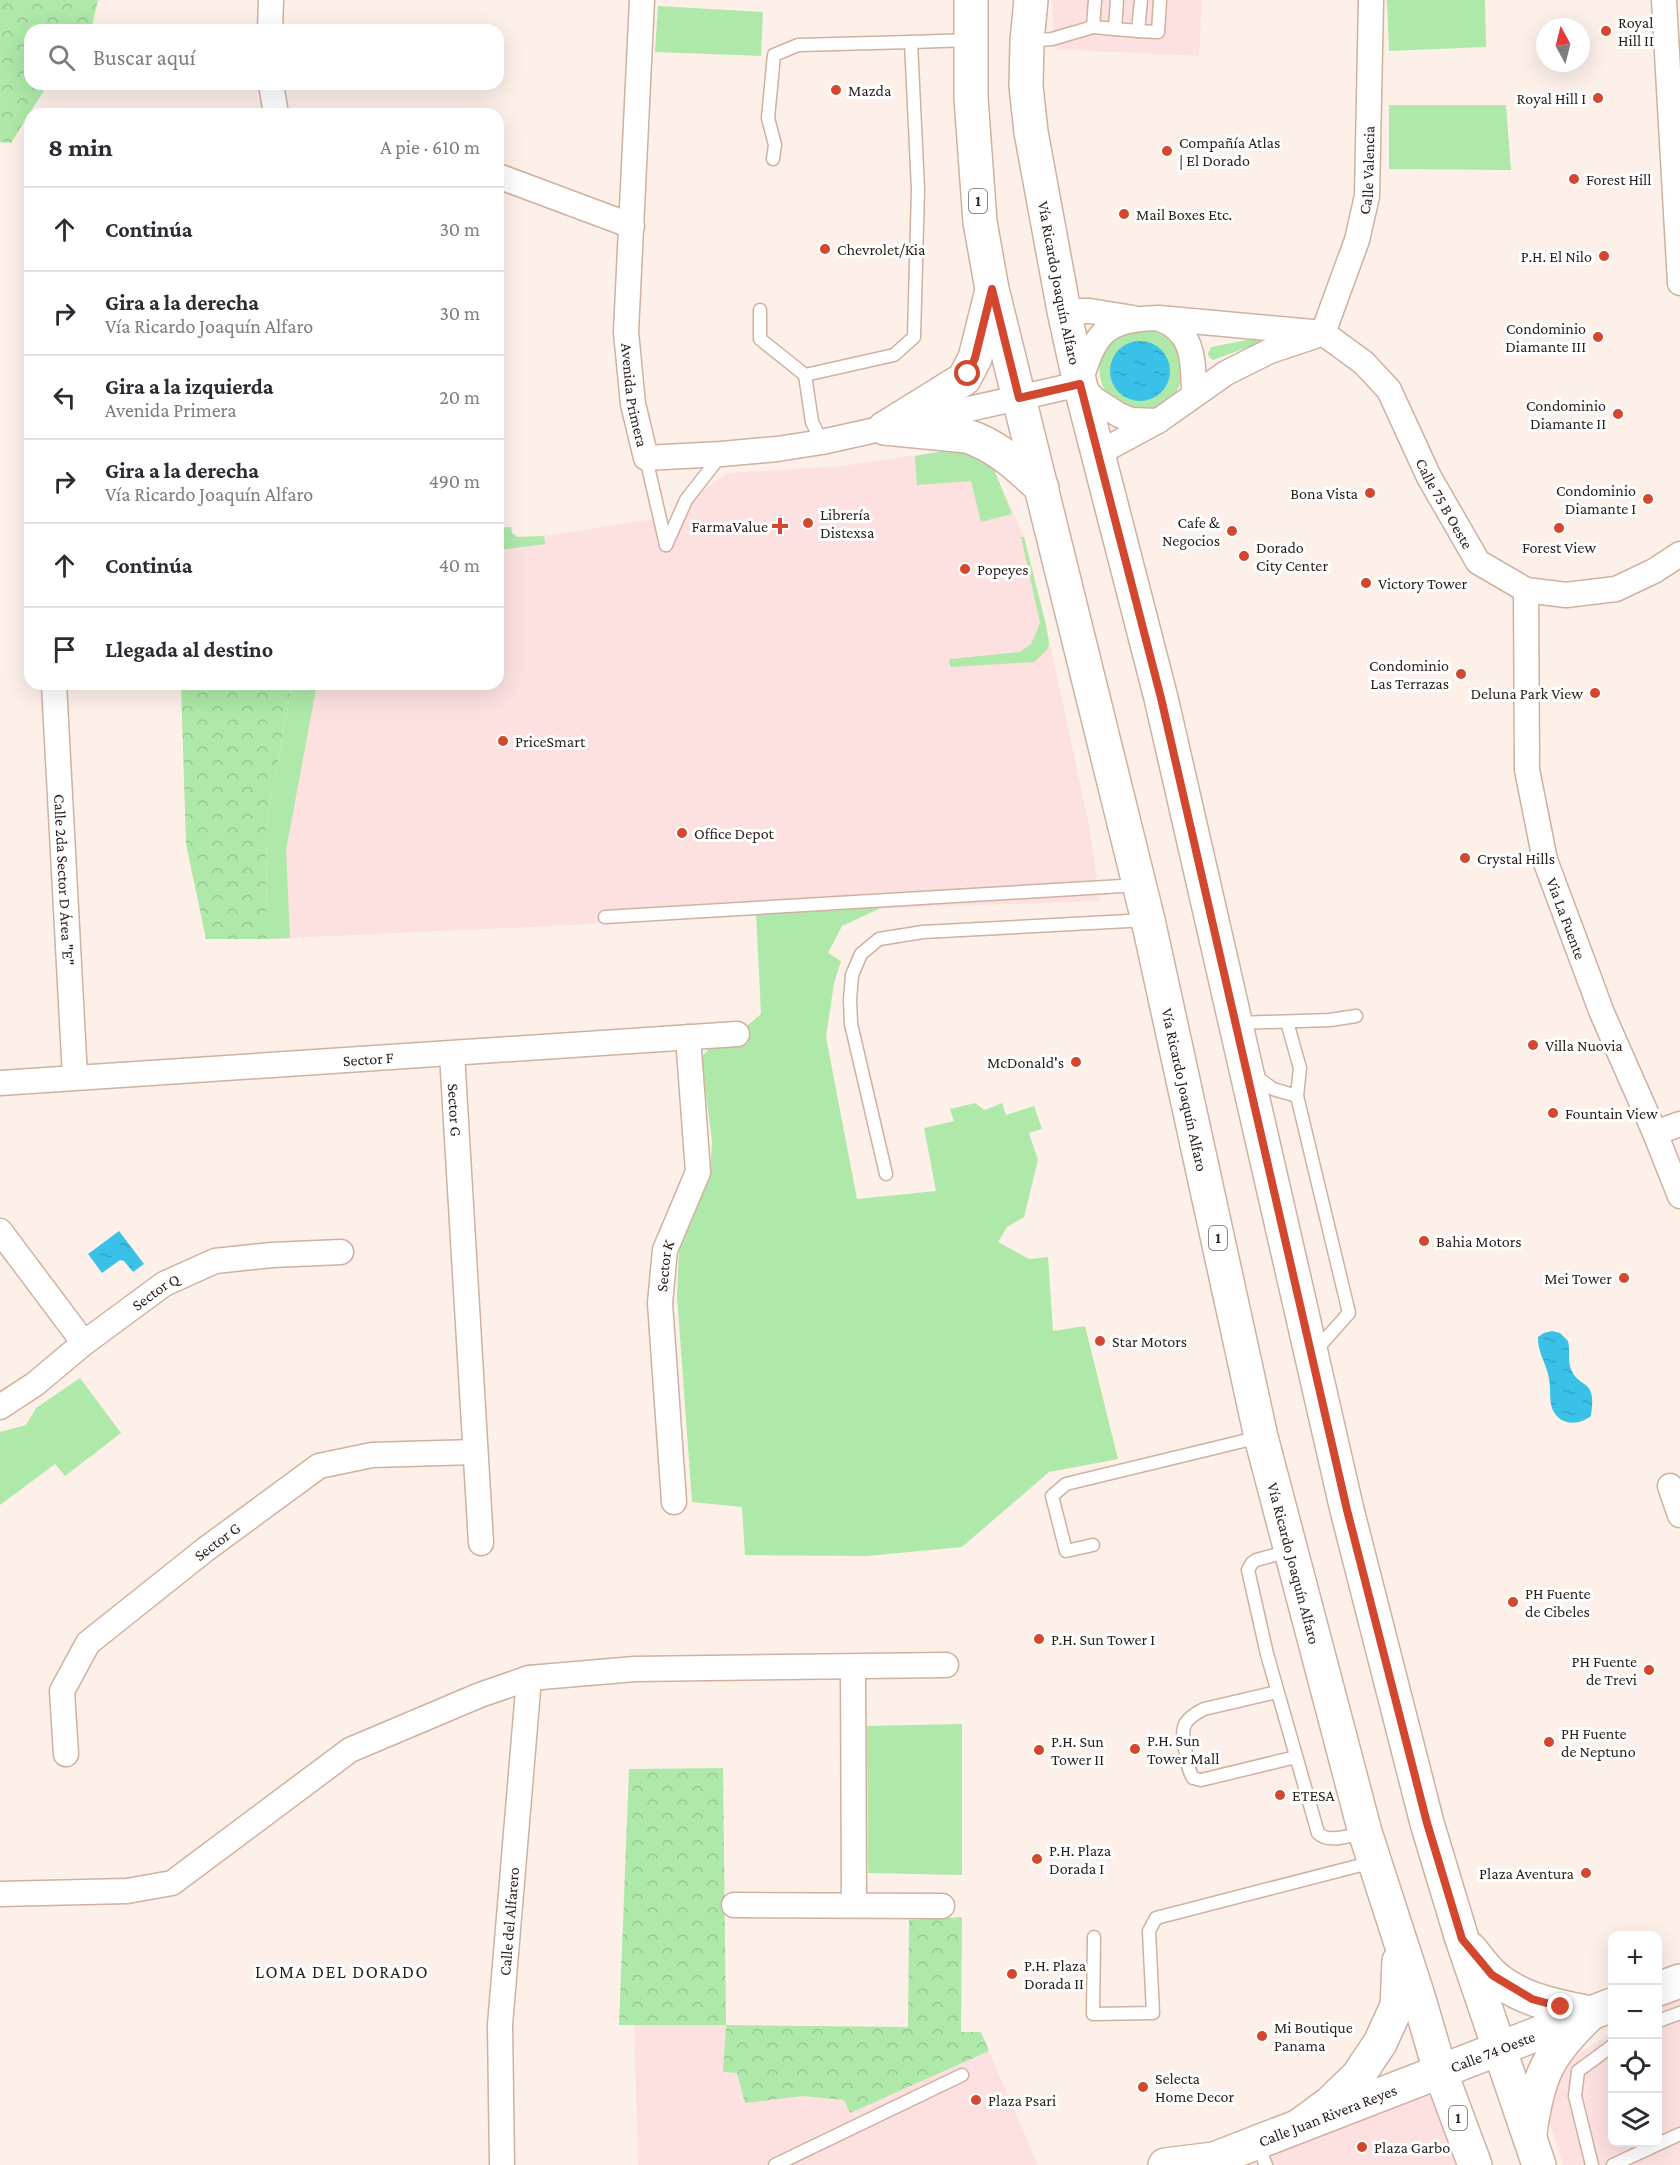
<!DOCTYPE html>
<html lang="es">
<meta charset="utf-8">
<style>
body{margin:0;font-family:"Crimson Pro",serif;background:#f7f7f7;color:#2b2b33}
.controls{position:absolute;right:18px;bottom:18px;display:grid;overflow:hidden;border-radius:12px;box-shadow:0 6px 24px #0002}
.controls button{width:54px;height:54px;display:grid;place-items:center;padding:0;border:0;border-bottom:2px solid #e1e1e2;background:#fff;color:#2b2b33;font:30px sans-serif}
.compass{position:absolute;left:1536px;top:18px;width:54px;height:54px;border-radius:50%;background:#fff;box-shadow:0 6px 24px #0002;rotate:353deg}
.stop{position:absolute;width:18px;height:18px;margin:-14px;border:4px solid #d2472d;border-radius:50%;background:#fff}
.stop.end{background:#d2472d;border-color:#fff;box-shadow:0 2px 6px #0008}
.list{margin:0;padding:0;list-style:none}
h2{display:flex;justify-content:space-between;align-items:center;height:78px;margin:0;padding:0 24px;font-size:26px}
h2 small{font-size:20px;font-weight:400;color:#7c7c81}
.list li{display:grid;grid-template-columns:39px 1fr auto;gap:18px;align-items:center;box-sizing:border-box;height:84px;padding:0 24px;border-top:2px solid #e1e1e2}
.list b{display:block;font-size:22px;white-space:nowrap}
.list p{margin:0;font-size:20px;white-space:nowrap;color:#7c7c81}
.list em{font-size:20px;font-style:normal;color:#7c7c81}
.icon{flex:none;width:33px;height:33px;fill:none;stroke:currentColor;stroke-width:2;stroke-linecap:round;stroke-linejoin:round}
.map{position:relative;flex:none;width:1680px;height:2165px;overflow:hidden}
.search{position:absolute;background:#fff;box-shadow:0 6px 24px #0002;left:24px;top:24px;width:480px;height:66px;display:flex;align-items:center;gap:15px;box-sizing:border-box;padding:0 21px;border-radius:18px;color:#7c7c81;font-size:22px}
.panel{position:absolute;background:#fff;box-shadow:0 6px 24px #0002;left:24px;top:108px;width:480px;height:582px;border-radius:18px}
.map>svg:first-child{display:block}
.commercial{fill:#fce1e0}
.green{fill:#aee9a9}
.forest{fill:url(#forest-crowns)}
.water{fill:url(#water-ripples)}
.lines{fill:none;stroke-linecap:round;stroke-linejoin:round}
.lane-casing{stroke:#cfb1a0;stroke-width:15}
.street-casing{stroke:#cfb1a0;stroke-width:27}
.secondary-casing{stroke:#cfb1a0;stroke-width:36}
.primary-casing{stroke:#cfb1a0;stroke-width:36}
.lane{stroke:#fff;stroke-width:12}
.street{stroke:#fff;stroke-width:24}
.secondary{stroke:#fff;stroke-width:33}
.primary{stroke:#fff;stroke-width:33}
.route{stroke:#d2472d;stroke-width:8}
.poi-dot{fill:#d2472d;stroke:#fff;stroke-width:2}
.labels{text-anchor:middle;stroke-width:6;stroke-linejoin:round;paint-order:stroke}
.shield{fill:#fff;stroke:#6b625e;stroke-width:1.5}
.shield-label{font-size:15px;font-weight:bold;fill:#2b1f19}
.poi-label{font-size:16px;fill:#2b1f19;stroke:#fff;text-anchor:start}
.street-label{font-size:16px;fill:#2b1f19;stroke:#fff}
.neighbourhood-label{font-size:18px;letter-spacing:1.5px;fill:#2b1f19;stroke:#fff}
</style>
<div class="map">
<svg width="1680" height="2165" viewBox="0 0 1680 2165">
<defs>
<pattern id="forest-crowns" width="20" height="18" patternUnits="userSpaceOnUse" patternTransform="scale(1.5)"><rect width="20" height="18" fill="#aee9a9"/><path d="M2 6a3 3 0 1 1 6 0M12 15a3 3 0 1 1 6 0" fill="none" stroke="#96c791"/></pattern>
<pattern id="water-ripples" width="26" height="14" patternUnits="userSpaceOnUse" patternTransform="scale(1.5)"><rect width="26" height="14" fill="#39c1e7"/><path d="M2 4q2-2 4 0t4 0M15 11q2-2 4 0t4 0" fill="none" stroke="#32a5c6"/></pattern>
</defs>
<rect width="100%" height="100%" fill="#fdf0e9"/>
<g class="commercial">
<path d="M1052,0H1202L1199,56L1054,49Z"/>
<path d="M957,449L1007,498L1024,537L1046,625L1090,830L1100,901L756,913L592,924L267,939L292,684H498V528L511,527L512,533L517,537L544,536L660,518L667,544L700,492L728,473L841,466Z"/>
<path d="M1680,1999V2165H1563L1546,2112L1550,2092L1568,2061L1612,2032V2142H1658V2008Z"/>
<path d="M634,2025H726L723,2072L737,2073L745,2102L802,2096L844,2100L850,2112L989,2051L1038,2165H638Z"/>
<path d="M1440,2071L1475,2165H1207Z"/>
</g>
<g class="green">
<path d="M1387,0H1485L1486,47L1389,51Z"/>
<path d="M658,6L763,12L761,56L655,52Z"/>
<path d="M1389,105H1506L1511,170L1389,169Z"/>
<path d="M1146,329C1155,332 1163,334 1170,341C1190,361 1184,402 1155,409C1151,410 1145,410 1141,410C1137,410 1131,411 1127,409C1121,407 1110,398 1106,392C1094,375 1099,346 1119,335C1126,331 1138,331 1146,329Z"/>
<path d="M1257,338L1260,340L1259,343L1213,360L1209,357L1208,353L1211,347Z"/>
<path d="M957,449L980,452L994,469L1012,514L981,522L971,481L917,485L915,456Z"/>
<path d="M511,527L512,533L517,537L544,536L545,544L498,550V528Z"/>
<path d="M1021,537H1024L1046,625L1049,644L1047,650L1034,662L951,667L949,663L950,659L1020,652L1031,644L1040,623Z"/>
<path d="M292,684H317L286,850L290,938L267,939L266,827Z"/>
<path d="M881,908L842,926L828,953L841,961L834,983L826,1037L857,1199L936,1191L924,1128L954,1121L950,1109L975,1103L985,1110L1002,1103L1006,1115L1034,1106L1042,1129L1029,1133L1038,1160L1024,1217L1007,1227L998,1242L1029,1259L1048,1257L1053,1331L1085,1326L1118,1459L1049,1472L962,1547L867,1556L745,1555L742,1507L692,1502L677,1296L679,1250L710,1176L712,1141L701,1057L713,1045L737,1034L761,1014L756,913Z"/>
<path d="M80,1378L121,1433L65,1476L55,1464L0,1505V1432L26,1425L36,1408Z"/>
<path d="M962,1724V1875L868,1873L867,1726Z"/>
</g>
<g class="forest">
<path d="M0,0H98L91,30H30V84H48L11,143L0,142Z"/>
<path d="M181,684H292L266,827L267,939H206L186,844Z"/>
<path d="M723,1768L726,2025L908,2027L909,1920L962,1917L961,2032H981L989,2051L850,2113L844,2100L802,2096L745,2103L737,2073L723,2072L726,2025H619L629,1769Z"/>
</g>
<g class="water">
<circle cx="1140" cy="371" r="30"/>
<path d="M119,1231L144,1264L133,1272L124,1261L120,1260L102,1273L88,1254Z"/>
<path d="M1552,1331L1560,1333L1568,1341C1570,1349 1568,1358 1570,1366C1577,1391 1598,1375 1591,1416C1578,1426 1559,1426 1552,1408C1549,1399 1551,1388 1549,1379C1547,1364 1537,1352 1538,1337L1544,1333Z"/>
</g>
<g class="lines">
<defs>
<g id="lane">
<path d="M1093,27L1115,29L1117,0"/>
<path d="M1115,29L1138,31L1141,0"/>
<path d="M1138,31L1158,32L1160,0"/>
<path d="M1028,41L1052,39L1093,27L1095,0"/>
<path d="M773,159L775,145L768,118L774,55L798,45L911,42"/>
<path d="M760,310V339L805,375"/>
<path d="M822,442L812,422L805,375L894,355L914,337L918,190L911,42L970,40"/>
<path d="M646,458L666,545"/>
<path d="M666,545L686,500L721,455"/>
<path d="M605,917L1139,885"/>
<path d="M1287,1022L1300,1068L1297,1096"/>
<path d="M1237,1023L1330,1020L1356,1016"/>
<path d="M1254,1075L1273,1089L1297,1096L1349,1313L1314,1352"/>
<path d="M886,1174L851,1024L850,1000L852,975L861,954L879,939L923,932L1147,920"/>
<path d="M1093,1545L1066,1551L1052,1496L1066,1484L1260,1437"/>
<path d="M1290,1551L1256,1560L1252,1563L1248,1570L1267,1654L1318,1833C1329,1844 1350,1835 1363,1833"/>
<path d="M1277,1692L1204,1709C1180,1721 1181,1729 1186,1754C1187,1762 1188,1770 1193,1778L1201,1780L1296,1757"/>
<path d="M1094,1937L1093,2014L1153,2013L1149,1931L1156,1918L1373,1862"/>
<path d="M1658,2021L1680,2013"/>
<path d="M1257,2144L1266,2165"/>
<path d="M775,2165L962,2075"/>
<path d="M1592,2165L1575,2096L1578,2071L1612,2046"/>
<path d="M1613,2165L1680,2134"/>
</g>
<g id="street">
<path id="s1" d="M642,0L626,332L633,404L646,458L721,454L777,449L822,442L1080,384"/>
<path d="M1664,0L1680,283"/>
<path d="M270,30L271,0"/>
<path d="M271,84L276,114"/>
<path d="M498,176L632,226"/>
<path d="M1064,311H1090L1133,318"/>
<path d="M1160,319C1195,332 1193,361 1194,394"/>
<path id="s2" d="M1323,333L1364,363L1389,390L1429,477L1478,562L1526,590L1566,595L1616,589L1654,571L1680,554"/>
<path id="s3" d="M1323,333L1357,240L1367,196L1371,0"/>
<path d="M1080,383C1095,333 1104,319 1159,318L1323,333"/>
<path d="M1080,384L1094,399L1119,415L1131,420L1158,421L1226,373L1270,351L1315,336"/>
<path d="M1097,454L1158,421"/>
<path id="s4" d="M1526,590L1527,770L1545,860L1602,1013L1655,1133L1680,1196"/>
<path id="s5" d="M54,684L75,1077"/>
<path id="s6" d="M452,1054L481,1543"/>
<path id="s7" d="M0,1083L737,1034"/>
<path d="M1655,1133L1680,1124"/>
<path d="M0,1231L84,1343"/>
<path id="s8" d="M0,1407L35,1384L84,1343L164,1284L215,1261L272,1255L341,1252"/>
<path d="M1670,1486L1680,1515"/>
<path id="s9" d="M674,1502L660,1303L665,1250L698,1172L688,1037"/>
<path d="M853,1667L854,1905"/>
<path id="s10" d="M66,1754L62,1691L88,1643L206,1549L319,1466L372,1455L474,1452"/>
<path d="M0,1894L127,1891L172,1883L350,1750L480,1695L529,1678L635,1669L946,1665"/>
<path d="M734,1905L942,1906"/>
<path id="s11" d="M502,2165L500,2025L529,1678"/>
</g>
<g id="secondary">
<path d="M1658,1989L1680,1981"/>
<path id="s12" d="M1165,2165L1214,2159L1612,2005"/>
</g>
<g id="primary">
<path id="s13" d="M971,0V98L980,222L992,289L1148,920L1261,1437L1365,1832L1419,1999L1440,2071L1475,2165"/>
<path id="s14" d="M1031,0L1027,41L1026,86L1031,132L1064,311L1080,384L1161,698L1347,1510L1427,1823L1462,1939L1539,2165"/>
<path d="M885,428L964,379L975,358L991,294"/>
<path d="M885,428L967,436C998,446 1019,467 1042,488"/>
<path d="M1470,1949C1477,1957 1483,1966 1491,1974C1519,2000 1556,2006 1591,2013"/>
<path d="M1299,2126L1330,2103L1358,2076L1380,2043L1397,2006L1399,1961"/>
<path d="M1530,2133C1538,2074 1548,2054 1591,2013"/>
</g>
</defs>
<use href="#lane" class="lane-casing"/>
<use href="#street" class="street-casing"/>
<use href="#secondary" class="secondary-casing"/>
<use href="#primary" class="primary-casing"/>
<use href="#lane" class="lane"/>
<use href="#street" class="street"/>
<use href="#secondary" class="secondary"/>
<use href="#primary" class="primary"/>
</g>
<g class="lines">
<path class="route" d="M968,374L975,358L992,289L1019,398L1080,384L1161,698L1347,1510L1427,1823L1449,1896L1462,1939L1492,1975L1532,1999L1561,2007"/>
</g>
<g class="poi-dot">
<circle cx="1606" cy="31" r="6"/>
<circle cx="836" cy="90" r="6"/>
<circle cx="1598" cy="98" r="6"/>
<circle cx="1167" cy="151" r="6"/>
<circle cx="1574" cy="179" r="6"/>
<circle cx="1124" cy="214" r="6"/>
<circle cx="825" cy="249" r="6"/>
<circle cx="1604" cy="256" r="6"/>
<circle cx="1598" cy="337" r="6"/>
<circle cx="1618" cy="414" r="6"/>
<circle cx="1370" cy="493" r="6"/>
<circle cx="1648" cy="499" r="6"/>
<circle cx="808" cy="523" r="6"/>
<path d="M777 517h6v6h6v6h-6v6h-6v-6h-6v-6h6z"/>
<circle cx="1559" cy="528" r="6"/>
<circle cx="1232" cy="531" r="6"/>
<circle cx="1244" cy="556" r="6"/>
<circle cx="965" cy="569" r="6"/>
<circle cx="1366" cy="583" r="6"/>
<circle cx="1461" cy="674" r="6"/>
<circle cx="1595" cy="693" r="6"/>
<circle cx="503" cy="741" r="6"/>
<circle cx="682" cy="833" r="6"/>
<circle cx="1465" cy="858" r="6"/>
<circle cx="1533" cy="1045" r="6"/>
<circle cx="1076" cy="1062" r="6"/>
<circle cx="1553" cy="1113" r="6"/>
<circle cx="1424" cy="1241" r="6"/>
<circle cx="1624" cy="1278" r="6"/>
<circle cx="1100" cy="1341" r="6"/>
<circle cx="1513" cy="1602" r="6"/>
<circle cx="1039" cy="1639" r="6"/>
<circle cx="1649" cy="1670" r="6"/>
<circle cx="1549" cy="1742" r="6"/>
<circle cx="1135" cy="1749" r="6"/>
<circle cx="1039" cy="1750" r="6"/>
<circle cx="1280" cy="1795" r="6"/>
<circle cx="1037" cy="1859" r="6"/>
<circle cx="1586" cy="1873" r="6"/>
<circle cx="1012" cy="1974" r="6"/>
<circle cx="1262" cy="2036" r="6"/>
<circle cx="1143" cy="2087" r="6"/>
<circle cx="976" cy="2100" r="6"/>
<circle cx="1362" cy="2147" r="6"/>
</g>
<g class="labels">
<g class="shield">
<rect x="969" y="189" width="18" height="24" rx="4.5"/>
<rect x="1209" y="1226" width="18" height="24" rx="4.5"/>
<rect x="1449" y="2106" width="18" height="24" rx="4.5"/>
</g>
<g class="shield-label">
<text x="978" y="206">1</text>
<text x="1218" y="1243">1</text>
<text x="1458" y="2123">1</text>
</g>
<g class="poi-label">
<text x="1618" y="28">Royal<tspan x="1618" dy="18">Hill II</tspan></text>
<text x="848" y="96">Mazda</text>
<text x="1586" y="104" text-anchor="end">Royal Hill I</text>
<text x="1179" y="148">Compañía Atlas<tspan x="1179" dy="18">| El Dorado</tspan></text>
<text x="1586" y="185">Forest Hill</text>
<text x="1136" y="220">Mail Boxes Etc.</text>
<text x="837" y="255">Chevrolet/Kia</text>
<text x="1592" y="262" text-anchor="end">P.H. El Nilo</text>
<text x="1586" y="334" text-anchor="end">Condominio<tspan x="1586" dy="18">Diamante III</tspan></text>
<text x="1606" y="411" text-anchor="end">Condominio<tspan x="1606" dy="18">Diamante II</tspan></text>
<text x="1636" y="496" text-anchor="end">Condominio<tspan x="1636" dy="18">Diamante I</tspan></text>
<text x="1358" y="499" text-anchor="end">Bona Vista</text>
<text x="820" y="520">Librería<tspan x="820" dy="18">Distexsa</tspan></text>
<text x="1220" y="528" text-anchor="end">Cafe &amp;<tspan x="1220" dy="18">Negocios</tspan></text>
<text x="768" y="532" text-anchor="end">FarmaValue</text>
<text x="1256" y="553">Dorado<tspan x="1256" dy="18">City Center</tspan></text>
<text x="1559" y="553" text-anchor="middle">Forest View</text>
<text x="977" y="575">Popeyes</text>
<text x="1378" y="589">Victory Tower</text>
<text x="1449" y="671" text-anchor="end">Condominio<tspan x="1449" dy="18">Las Terrazas</tspan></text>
<text x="1583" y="699" text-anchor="end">Deluna Park View</text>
<text x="515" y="747">PriceSmart</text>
<text x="694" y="839">Office Depot</text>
<text x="1477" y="864">Crystal Hills</text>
<text x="1545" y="1051">Villa Nuovia</text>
<text x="1064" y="1068" text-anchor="end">McDonald's</text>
<text x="1565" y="1119">Fountain View</text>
<text x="1436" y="1247">Bahia Motors</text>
<text x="1612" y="1284" text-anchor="end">Mei Tower</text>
<text x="1112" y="1347">Star Motors</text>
<text x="1525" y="1599">PH Fuente<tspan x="1525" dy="18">de Cibeles</tspan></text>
<text x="1051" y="1645">P.H. Sun Tower I</text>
<text x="1637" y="1667" text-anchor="end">PH Fuente<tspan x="1637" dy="18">de Trevi</tspan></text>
<text x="1561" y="1739">PH Fuente<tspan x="1561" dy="18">de Neptuno</tspan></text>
<text x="1147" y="1746">P.H. Sun<tspan x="1147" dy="18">Tower Mall</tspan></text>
<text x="1051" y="1747">P.H. Sun<tspan x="1051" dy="18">Tower II</tspan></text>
<text x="1292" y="1801">ETESA</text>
<text x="1049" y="1856">P.H. Plaza<tspan x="1049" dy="18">Dorada I</tspan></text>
<text x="1574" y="1879" text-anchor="end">Plaza Aventura</text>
<text x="1024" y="1971">P.H. Plaza<tspan x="1024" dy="18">Dorada II</tspan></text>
<text x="1274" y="2033">Mi Boutique<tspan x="1274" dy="18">Panama</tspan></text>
<text x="1155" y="2084">Selecta<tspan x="1155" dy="18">Home Decor</tspan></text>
<text x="988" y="2106">Plaza Psari</text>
<text x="1374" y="2153">Plaza Garbo</text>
</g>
<g class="street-label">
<text dy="6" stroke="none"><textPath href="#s3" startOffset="170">Calle Valencia</textPath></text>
<text dy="6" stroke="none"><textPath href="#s14" startOffset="286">Vía Ricardo Joaquín Alfaro</textPath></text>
<text dy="6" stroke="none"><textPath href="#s1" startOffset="396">Avenida Primera</textPath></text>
<text dy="6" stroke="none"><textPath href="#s2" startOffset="214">Calle 75 B Oeste</textPath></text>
<text dy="6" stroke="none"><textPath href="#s5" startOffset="196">Calle 2da Sector D Área "E"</textPath></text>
<text dy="6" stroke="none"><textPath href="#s4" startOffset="334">Via La Fuente</textPath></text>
<text dy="6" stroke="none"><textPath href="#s7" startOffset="369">Sector F</textPath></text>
<text dy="6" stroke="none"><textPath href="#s13" startOffset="1114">Vía Ricardo Joaquín Alfaro</textPath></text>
<text dy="6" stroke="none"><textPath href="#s6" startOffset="56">Sector G</textPath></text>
<text dy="6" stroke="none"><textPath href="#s9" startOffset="237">Sector K</textPath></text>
<text dy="6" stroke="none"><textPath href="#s8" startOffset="194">Sector Q</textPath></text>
<text dy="6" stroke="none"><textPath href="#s10" startOffset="282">Sector G</textPath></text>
<text dy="6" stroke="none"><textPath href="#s13" startOffset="1600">Vía Ricardo Joaquín Alfaro</textPath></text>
<text dy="6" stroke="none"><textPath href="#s11" startOffset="244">Calle del Alfarero</textPath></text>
<text dy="6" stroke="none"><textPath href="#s12" startOffset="348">Calle 74 Oeste</textPath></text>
<text dy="6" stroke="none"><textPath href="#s12" startOffset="171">Calle Juan Rivera Reyes</textPath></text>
</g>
<g class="neighbourhood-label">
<text x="342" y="1978">LOMA DEL DORADO</text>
</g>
</g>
</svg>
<div class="controls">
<button>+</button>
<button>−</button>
<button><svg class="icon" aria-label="locate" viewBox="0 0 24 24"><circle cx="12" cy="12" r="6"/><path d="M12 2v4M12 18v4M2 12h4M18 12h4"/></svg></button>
<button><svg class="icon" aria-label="layers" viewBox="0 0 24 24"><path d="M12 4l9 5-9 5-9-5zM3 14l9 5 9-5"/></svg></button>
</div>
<svg class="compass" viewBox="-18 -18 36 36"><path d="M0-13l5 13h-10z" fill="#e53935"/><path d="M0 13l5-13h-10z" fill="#7c7c81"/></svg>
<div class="stop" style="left:968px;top:374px"></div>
<div class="stop end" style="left:1561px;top:2007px"></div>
<div class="search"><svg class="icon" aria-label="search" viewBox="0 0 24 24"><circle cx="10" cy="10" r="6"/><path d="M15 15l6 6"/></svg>Buscar aquí</div>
<section class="panel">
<h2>8 min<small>A pie · 610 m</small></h2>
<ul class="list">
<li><svg class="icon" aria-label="ahead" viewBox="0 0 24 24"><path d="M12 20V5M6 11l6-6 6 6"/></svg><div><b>Continúa</b></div><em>30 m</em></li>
<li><svg class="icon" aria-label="right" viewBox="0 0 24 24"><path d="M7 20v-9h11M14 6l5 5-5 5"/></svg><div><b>Gira a la derecha</b><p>Vía Ricardo Joaquín Alfaro</p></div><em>30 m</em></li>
<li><svg class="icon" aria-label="left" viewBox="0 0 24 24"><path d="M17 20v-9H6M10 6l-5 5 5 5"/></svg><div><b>Gira a la izquierda</b><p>Avenida Primera</p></div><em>20 m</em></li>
<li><svg class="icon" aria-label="right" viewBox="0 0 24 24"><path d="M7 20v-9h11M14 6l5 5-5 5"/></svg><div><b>Gira a la derecha</b><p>Vía Ricardo Joaquín Alfaro</p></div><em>490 m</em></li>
<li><svg class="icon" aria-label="ahead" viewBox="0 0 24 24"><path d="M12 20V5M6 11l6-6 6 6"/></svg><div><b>Continúa</b></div><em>40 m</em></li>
<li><svg class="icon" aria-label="arrive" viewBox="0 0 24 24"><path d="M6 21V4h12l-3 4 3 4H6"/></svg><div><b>Llegada al destino</b></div></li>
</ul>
</section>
</div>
